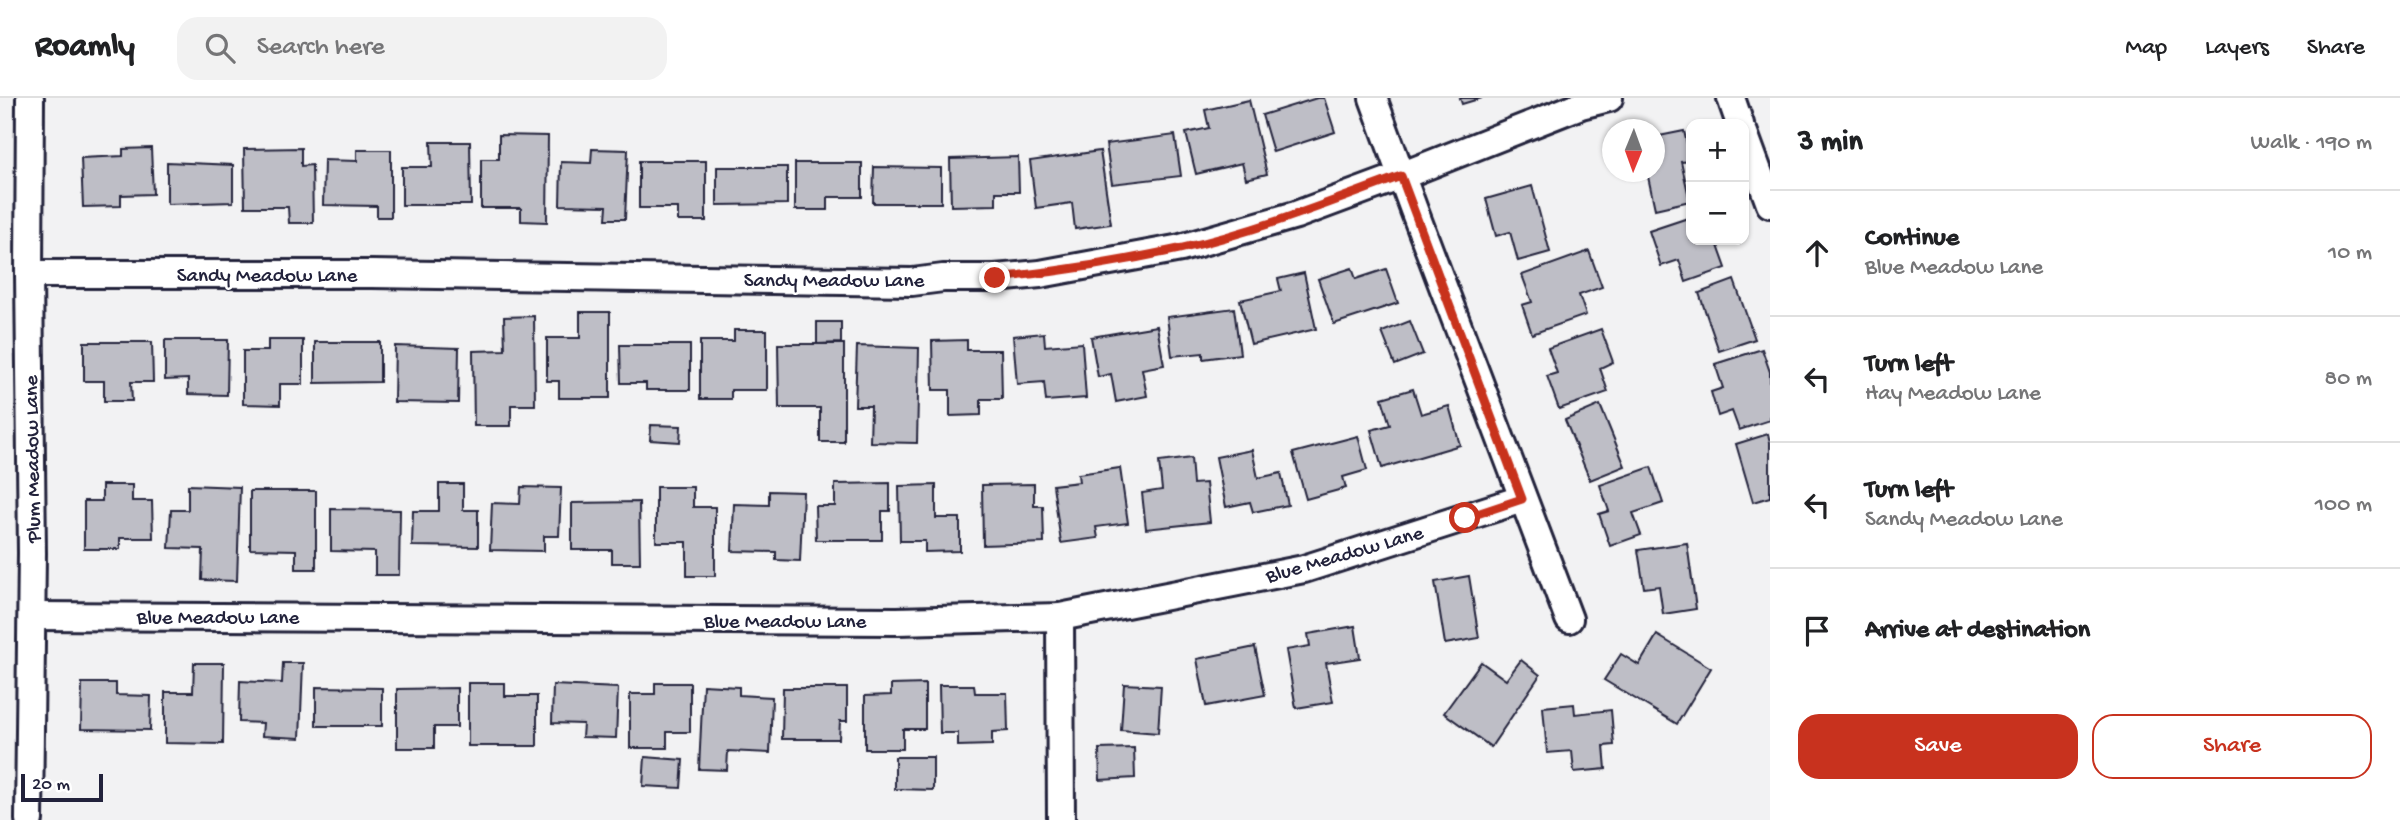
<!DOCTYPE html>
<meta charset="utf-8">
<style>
body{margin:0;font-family:"Gochi Hand",sans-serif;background:#f2f2f2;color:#202124}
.controls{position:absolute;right:21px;top:21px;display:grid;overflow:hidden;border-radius:14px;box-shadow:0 2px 5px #0004}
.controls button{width:63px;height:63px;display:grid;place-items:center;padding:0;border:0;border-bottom:2px solid #e0e0e0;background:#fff;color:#202124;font:35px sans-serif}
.compass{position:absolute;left:1602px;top:21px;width:63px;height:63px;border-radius:50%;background:#fff;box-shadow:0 2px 5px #0004;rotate:181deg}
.scale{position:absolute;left:21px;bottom:18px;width:82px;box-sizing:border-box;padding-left:7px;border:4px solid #22223b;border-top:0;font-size:19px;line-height:24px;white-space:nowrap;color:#22223b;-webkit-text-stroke:5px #fff;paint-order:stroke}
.stop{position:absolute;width:21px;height:21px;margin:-16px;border:5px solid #c8321e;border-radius:50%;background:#fff}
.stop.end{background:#c8321e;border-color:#fff;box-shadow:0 2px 7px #0008}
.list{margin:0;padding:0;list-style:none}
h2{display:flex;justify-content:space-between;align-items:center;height:91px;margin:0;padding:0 28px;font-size:30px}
h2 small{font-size:23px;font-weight:400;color:#757577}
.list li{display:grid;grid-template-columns:46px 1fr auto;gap:21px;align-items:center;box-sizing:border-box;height:126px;padding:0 28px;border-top:2px solid #e0e0e0}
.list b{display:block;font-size:26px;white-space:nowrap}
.list p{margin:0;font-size:23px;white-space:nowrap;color:#757577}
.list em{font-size:23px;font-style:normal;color:#757577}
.actions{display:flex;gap:14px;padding:21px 28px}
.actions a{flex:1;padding:16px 0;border:2px solid #c8321e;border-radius:21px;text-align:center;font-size:24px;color:#c8321e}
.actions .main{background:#c8321e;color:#fff}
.icon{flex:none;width:38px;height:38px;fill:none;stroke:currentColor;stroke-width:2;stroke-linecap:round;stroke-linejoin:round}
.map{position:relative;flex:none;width:1770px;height:722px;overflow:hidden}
header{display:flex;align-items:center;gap:42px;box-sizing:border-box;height:98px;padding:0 35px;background:#fff;border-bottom:2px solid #e0e0e0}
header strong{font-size:33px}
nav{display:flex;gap:38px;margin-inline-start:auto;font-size:24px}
.search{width:490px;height:63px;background:#f2f2f2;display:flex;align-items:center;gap:18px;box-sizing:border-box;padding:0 24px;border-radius:21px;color:#757577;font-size:26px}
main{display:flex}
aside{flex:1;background:#fff}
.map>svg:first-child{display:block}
.building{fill:#bebec6;stroke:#22223b;stroke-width:2}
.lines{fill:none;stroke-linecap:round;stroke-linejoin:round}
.street-casing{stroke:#22223b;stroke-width:32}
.street{stroke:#fff;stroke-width:26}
.route{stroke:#c8321e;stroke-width:9}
.labels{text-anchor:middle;stroke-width:5;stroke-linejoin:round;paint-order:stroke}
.street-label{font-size:21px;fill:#22223b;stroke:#fff}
</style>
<header>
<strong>Roamly</strong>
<div class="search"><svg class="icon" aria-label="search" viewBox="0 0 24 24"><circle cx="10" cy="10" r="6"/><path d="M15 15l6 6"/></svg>Search here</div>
<nav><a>Map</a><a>Layers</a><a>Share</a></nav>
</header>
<main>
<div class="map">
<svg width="1770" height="722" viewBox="0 0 1770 722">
<rect width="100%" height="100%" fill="#f2f2f3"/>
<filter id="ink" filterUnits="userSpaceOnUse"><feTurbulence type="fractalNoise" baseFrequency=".0143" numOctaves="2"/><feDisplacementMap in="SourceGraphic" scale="14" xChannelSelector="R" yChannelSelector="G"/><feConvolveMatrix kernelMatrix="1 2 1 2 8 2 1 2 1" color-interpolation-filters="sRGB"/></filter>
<g filter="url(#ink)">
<g class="building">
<path d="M1317,0H1324L1335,34L1273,54L1262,17Z"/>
<path d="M1460,0H1482L1462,6Z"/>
<path d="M1249,2L1267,76L1246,81L1242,65L1196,76L1186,35L1209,30L1205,12Z"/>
<path d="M1684,33L1691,63L1681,64L1690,103L1655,111L1647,74H1654V39Z"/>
<path d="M499,37L548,38L547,124L521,123V110H481V61H499Z"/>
<path d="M1175,37L1181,78L1112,86L1106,46Z"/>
<path d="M431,44H470L471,107H402V69H432Z"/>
<path d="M151,50L153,96L121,97V108L83,109L81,60L123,58V51Z"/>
<path d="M301,50V68L312,67L313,125H289L288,109H245L244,51Z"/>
<path d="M592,51L628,52L625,121H606L607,108L560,107L561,64L591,65Z"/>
<path d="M357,52H391V119H377V108L323,107L324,62L357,63Z"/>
<path d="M1100,53L1111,126L1075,131L1072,105L1036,110L1030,63Z"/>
<path d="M1018,59L1019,94H996V107L951,108L950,61Z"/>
<path d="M639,63H706V123H678V110H639Z"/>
<path d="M167,64L233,67V104L167,106Z"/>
<path d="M795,65H862V99H828V112H795Z"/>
<path d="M717,69H787V106L717,107Z"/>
<path d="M874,69L941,70V105H873Z"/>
<path d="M1532,88L1550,154L1518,163L1510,134L1496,138L1486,101Z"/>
<path d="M1691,119V142H1716L1726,170L1686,184L1679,162L1661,168L1649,133Z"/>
<path d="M1589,153L1602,189L1579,197L1586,217L1532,236L1522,207L1532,204L1522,177Z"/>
<path d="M1352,170L1356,181L1386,171L1398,205L1334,226L1318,181Z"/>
<path d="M1304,175L1316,231L1251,246L1240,202L1281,193L1278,181Z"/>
<path d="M1734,182L1755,241L1719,253L1699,195Z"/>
<path d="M1234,210L1240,256L1203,261V255L1172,258L1167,219Z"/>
<path d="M580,214H610V300H559V283H547V240H580Z"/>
<path d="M534,218L535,307H511V328H474L473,253L505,252L504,219Z"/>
<path d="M1410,223L1423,256L1395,267L1382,234Z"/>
<path d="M817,224H841V245L817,246Z"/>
<path d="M1157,228L1164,267L1142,271L1147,298L1116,304L1111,276L1098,279L1091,239Z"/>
<path d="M1601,231L1613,264L1600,270L1608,294L1559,311L1547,278L1557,275L1548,250Z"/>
<path d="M734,232H767V292H731V301H700V243H734Z"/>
<path d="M1044,235L1045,248L1082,245L1086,300L1046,303L1044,284L1017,286L1013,238Z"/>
<path d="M165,242H228L227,297L188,296V281L165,282Z"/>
<path d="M268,242H303V286H280V307L243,306V253H268Z"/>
<path d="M967,242V252H1001L1002,301H981V317L950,318V292H933L932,243Z"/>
<path d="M84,244H152L153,284H131L132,303H104V283H84Z"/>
<path d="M315,244H380V284L315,285Z"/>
<path d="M778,246H844V344H820V310H779Z"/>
<path d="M620,247H690V292H646V285H621Z"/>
<path d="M395,248L459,250L458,305L394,304Z"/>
<path d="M857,248L919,250L917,345L870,344L871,308H855Z"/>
<path d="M1762,251L1770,274V322L1739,332L1732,313L1718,318L1711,294L1723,290L1715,266Z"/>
<path d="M1413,291L1421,316L1449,308L1460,347L1382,370L1371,332L1390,327L1382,300Z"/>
<path d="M1600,307L1625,368L1590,382L1565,322Z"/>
<path d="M651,327L681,328L680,344L650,342Z"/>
<path d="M1768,336L1770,344V399L1753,404L1736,346Z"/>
<path d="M1358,338L1367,372L1343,379L1346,390L1306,401L1293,355Z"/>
<path d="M1252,352L1258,380L1281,375L1288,407L1253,414L1250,404L1226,409L1216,359Z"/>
<path d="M1191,360L1193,386L1206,385L1210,424L1146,431L1142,395L1162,392L1159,364Z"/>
<path d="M1651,369L1663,405L1633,415L1641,437L1610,448L1599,416L1609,413L1600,387Z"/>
<path d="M1120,370L1128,425L1096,429L1098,440L1061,445L1053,387L1079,384L1078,376Z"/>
<path d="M890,385V413H882V442H816L815,408H835V386Z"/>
<path d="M439,386H463V412H478V449L412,448L413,413H439Z"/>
<path d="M1034,386V408H1043L1044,445L983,447L982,387Z"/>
<path d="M102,387H132V403H152L153,440H120V451H84V403H102Z"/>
<path d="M188,387L240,389L237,483L202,482L203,451L169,450L171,412H188Z"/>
<path d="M936,387V420H960V453L925,454V443H900L899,388Z"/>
<path d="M521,389L561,390L559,438H544V453L490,452L492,405L520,406Z"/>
<path d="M656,389H693V409H715V478H687V444H656Z"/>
<path d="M250,393H316V471H296V452L250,451Z"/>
<path d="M769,393L803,394L800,463L776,462V454L732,453L734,406L769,407Z"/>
<path d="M639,404L640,465H612V452H572V405Z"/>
<path d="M331,411L400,412L399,477H375V454L331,453Z"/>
<path d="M1687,445L1696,511L1663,516L1659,488L1644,490L1638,452Z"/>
<path d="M1469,478L1479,540L1445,546L1435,484Z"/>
<path d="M1355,528L1360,560L1326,565L1333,604L1296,610L1286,552L1310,548L1308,536Z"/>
<path d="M1657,537L1711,570L1677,626L1604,582L1621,556L1639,567Z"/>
<path d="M1255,549L1265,597L1206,608L1197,561Z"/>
<path d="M1521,562L1540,577L1491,649L1444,615L1481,564L1506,582Z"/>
<path d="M194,565H224L223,646L165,645V594H193Z"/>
<path d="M283,565H303L300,640L262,638L263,625L239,624L240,583L282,585Z"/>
<path d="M82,585H116V597L151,598L150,632L81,631Z"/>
<path d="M468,585H505V598H537V648H468Z"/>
<path d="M655,585H690V634H667V650H630V596H655Z"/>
<path d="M925,586V631H903V651H865V598L891,597V587Z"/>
<path d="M1124,586L1161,588L1158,635L1121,632Z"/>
<path d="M553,587L618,590L616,640L582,639L583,626L552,625Z"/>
<path d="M703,587L739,589V597L772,599L770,655L728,653L727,672L699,671Z"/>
<path d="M939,587H974L975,595H1007L1008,633L992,634V647L958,648V635H940Z"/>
<path d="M316,589L382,590V628H316Z"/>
<path d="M457,590V629H434V650H397V591Z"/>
<path d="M783,590H847V623H840L839,641H782Z"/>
<path d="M1574,606L1575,616L1611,612L1614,647L1604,648L1606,671L1574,674L1572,653L1547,655L1543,609Z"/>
<path d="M1134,650L1135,680L1100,682L1099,651Z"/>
<path d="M645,659L683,662L681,690L643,688Z"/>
<path d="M895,659H933V692L895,691Z"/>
</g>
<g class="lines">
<defs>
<g id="street">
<path d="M1373,0L1414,112L1569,521"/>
<path d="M1731,0L1740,26"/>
<path d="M1744,35L1770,106"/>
<path d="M29,176H372L912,184L943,180H995L1040,176L1181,150L1296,117L1401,78L1581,7L1609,0"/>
<path d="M32,518L897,523L1060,519L1304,471L1522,401"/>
<path d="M1060,519L1061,722"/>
<path d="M29,722L32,455L29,176L30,0"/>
</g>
</defs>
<use href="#street" class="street-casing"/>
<use href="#street" class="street"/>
</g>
</g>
<g class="lines" filter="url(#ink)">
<path class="route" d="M995,180C1057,174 1119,164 1179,151C1255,134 1328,105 1401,78L1522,401L1465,420"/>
</g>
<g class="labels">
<g class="street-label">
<text x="267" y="183">Sandy Meadow Lane</text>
<text x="834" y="188">Sandy Meadow Lane</text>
<text transform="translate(31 361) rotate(-91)" y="7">Plum Meadow Lane</text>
<text transform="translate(1344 455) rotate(-16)" y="7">Blue Meadow Lane</text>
<text x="218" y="525">Blue Meadow Lane</text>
<text x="785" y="529">Blue Meadow Lane</text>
</g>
</g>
</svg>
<div class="controls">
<button>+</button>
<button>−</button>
</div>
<svg class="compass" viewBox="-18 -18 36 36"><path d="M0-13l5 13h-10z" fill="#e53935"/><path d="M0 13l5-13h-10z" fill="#757577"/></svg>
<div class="scale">20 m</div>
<div class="stop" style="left:1465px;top:420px"></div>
<div class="stop end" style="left:995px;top:180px"></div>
</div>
<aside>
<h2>3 min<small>Walk · 190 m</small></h2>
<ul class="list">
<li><svg class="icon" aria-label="ahead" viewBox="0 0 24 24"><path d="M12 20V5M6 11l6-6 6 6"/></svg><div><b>Continue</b><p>Blue Meadow Lane</p></div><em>10 m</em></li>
<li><svg class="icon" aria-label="left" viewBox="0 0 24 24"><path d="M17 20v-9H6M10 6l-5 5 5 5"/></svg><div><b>Turn left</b><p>Hay Meadow Lane</p></div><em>80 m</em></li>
<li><svg class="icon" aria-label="left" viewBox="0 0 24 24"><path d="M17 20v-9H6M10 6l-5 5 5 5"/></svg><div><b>Turn left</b><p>Sandy Meadow Lane</p></div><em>100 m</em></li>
<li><svg class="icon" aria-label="arrive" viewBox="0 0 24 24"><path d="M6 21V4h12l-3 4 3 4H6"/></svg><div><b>Arrive at destination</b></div></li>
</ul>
<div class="actions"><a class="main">Save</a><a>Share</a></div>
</aside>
</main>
